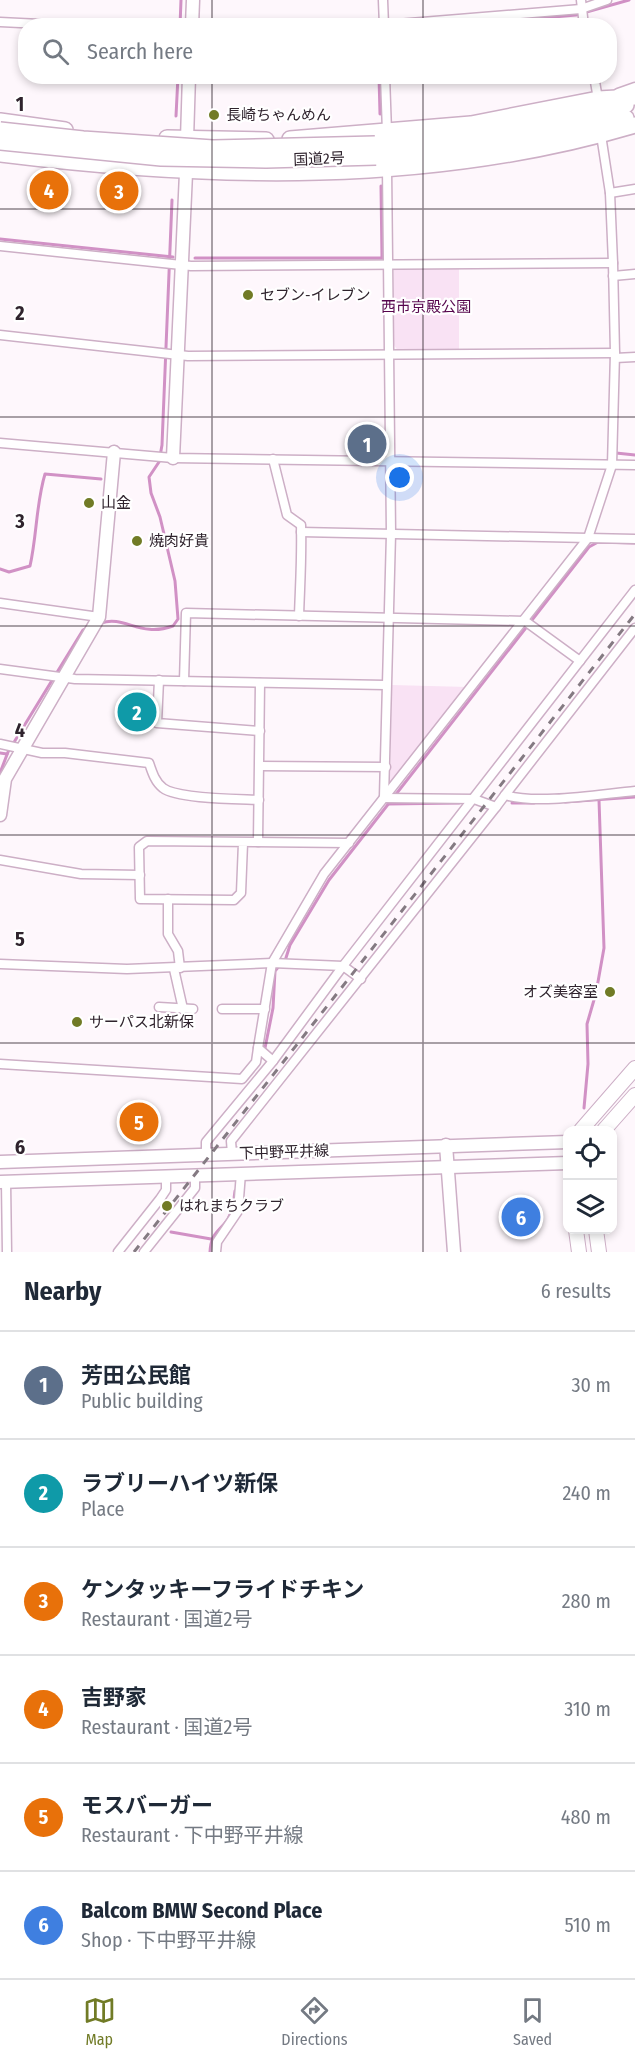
<!DOCTYPE html>
<meta charset="utf-8">
<style>
body{margin:0;font-family:"Fira Sans Condensed","Noto Sans JP",sans-serif;background:#f6f6f7;color:#1f2937}
.controls{position:absolute;right:18px;bottom:18px;display:grid;overflow:hidden;border-radius:12px;box-shadow:0 3px 9px #0003}
.controls button{width:54px;height:54px;display:grid;place-items:center;padding:0;border:0;border-bottom:2px solid #e0e1e3;background:#fff;color:#1f2937;font:30px sans-serif}
.you{position:absolute;left:400px;top:478px;width:21px;height:21px;margin:-15px;border:4px solid #fff;border-radius:50%;background:#1a73e8;box-shadow:0 0 0 9px #1a73e833}
.badge{display:grid;place-items:center;width:39px;height:39px;border-radius:50%;background:#717b26;color:#fff;font-size:20px;font-weight:700}
.pin{position:absolute;translate:-50% -50%;border:3px solid #fff;box-shadow:0 2px 6px #0006}
.list{margin:0;padding:0;list-style:none}
h2{display:flex;justify-content:space-between;align-items:center;height:78px;margin:0;padding:0 24px;font-size:26px}
h2 small{font-size:20px;font-weight:400;color:#747a83}
.list li{display:grid;grid-template-columns:39px 1fr auto;gap:18px;align-items:center;box-sizing:border-box;height:108px;padding:0 24px;border-top:2px solid #e0e1e3}
.list b{display:block;font-size:22px;white-space:nowrap}
.list p{margin:0;font-size:20px;white-space:nowrap;color:#747a83}
.list em{font-size:20px;font-style:normal;color:#747a83}
.icon{flex:none;width:33px;height:33px;fill:none;stroke:currentColor;stroke-width:2;stroke-linecap:round;stroke-linejoin:round}
.map{position:relative;flex:none;width:635px;height:1252px;overflow:hidden}
.search{position:absolute;background:#fff;box-shadow:0 3px 9px #0003;left:18px;right:18px;top:18px;height:66px;display:flex;align-items:center;gap:15px;box-sizing:border-box;padding:0 21px;border-radius:24px;color:#747a83;font-size:22px}
.sheet{height:726px;background:#fff}
nav{display:flex;justify-content:space-around;align-items:center;box-sizing:border-box;height:84px;border-top:2px solid #e0e1e3;background:#fff;font-size:16px;color:#747a83}
nav a{display:grid;justify-items:center;gap:3px}
nav .on{color:#717b26}
.map>svg:first-child{display:block}
.green{fill:#f9e2f4}
.lines{fill:none;stroke-linecap:round;stroke-linejoin:round}
.stream{stroke:#d191c5;stroke-width:3}
.street-casing{stroke:#cdafc6;stroke-width:11}
.secondary-casing{stroke:#cdafc6;stroke-width:15}
.primary-casing{stroke:#cdafc6;stroke-width:16}
.highway-casing{stroke:#cdafc6;stroke-width:18}
.street{stroke:#fff;stroke-width:8}
.secondary{stroke:#fff;stroke-width:12}
.primary{stroke:#fff;stroke-width:14}
.highway{stroke:#fff;stroke-width:15}
.rail{stroke:#847a82;stroke-width:3;stroke-dasharray:8 8;stroke-linecap:butt}
.highway-bridge-casing{stroke:#cdafc6;stroke-width:18;stroke-linecap:butt}
.highway-bridge{stroke:#fff;stroke-width:15}
.grid{fill:none;stroke:#2f232d;stroke-width:1.5;stroke-opacity:0.55}
.poi-dot{fill:#717b26;stroke:#fff;stroke-width:2}
.labels{text-anchor:middle;stroke-width:4.5;stroke-linejoin:round;paint-order:stroke}
.poi-label{font-size:15px;fill:#2f232d;stroke:#fff;text-anchor:start}
.street-label{font-size:15px;fill:#2f232d;stroke:#fff}
.park-label{font-size:15px;fill:#56064d;stroke:#fff}
.grid-label{font-size:20px;text-anchor:middle;font-weight:bold;fill:#2f232d;stroke:#fff;stroke-width:4.5;stroke-linejoin:round;paint-order:stroke}
</style>
<div class="map">
<svg width="635" height="1252" viewBox="0 0 635 1252">
<rect width="100%" height="100%" fill="#fef7fc"/>
<g class="green">
<path d="M394,267L459,268V351H398L394,345Z"/>
<path d="M392,685L468,687L393,782L390,781Z"/>
</g>
<g class="lines">
<g class="stream">
<path d="M180,26L181,0"/>
<path d="M452,26L576,15L629,0"/>
<path d="M379,76L380,114"/>
<path d="M176,116L178,76"/>
<path d="M0,239L173,257"/>
<path d="M195,258H382L381,186"/>
<path d="M616,453L635,455"/>
<path d="M0,569L9,572L30,566C37,535 36,504 45,474L101,479"/>
<path d="M101,623C125,615 140,638 173,626L178,619L175,581L160,517L151,493L149,477L159,462L162,445L172,200"/>
<path d="M0,753L7,754"/>
<path d="M0,773L8,752L83,630L89,627"/>
<path d="M565,802L635,797"/>
<path d="M512,803H534"/>
<path d="M388,804L459,803"/>
<path d="M285,961L290,945L329,880L589,547L598,542L635,543"/>
<path d="M265,1048L273,1008L275,971L280,965"/>
<path d="M584,1108L588,1064L587,1024L596,993L604,948L599,800"/>
<path d="M171,1232L211,1239"/>
<path d="M210,1252C211,1233 218,1233 228,1219C233,1210 234,1201 235,1191"/>
</g>
<defs>
<g id="street">
<path d="M383,0L384,26"/>
<path d="M581,0L584,26"/>
<path d="M0,22L81,26"/>
<path d="M373,26L581,9L607,0"/>
<path d="M385,76L387,132"/>
<path d="M594,76L598,99H600"/>
<path d="M618,93L635,87"/>
<path d="M610,193L635,189"/>
<path d="M0,246L191,266L613,263"/>
<path d="M613,276L635,274"/>
<path d="M0,335L188,356L615,353"/>
<path d="M615,358L635,357"/>
<path d="M0,443L173,458L635,465"/>
<path d="M273,459L287,515L301,525C302,556 300,585 299,616"/>
<path d="M301,532L635,539"/>
<path d="M0,603L99,617"/>
<path d="M0,669L75,679L385,685"/>
<path d="M159,680L157,723L260,731"/>
<path d="M184,681L186,613L525,621L580,661"/>
<path d="M0,744L42,753H65L149,763C152,772 155,782 163,788C177,799 239,799 259,800"/>
<path d="M260,766L386,767"/>
<path d="M505,795L635,628"/>
<path d="M384,797L391,534L387,168"/>
<path d="M384,798L474,799L496,807L505,795C537,805 601,794 635,791"/>
<path d="M258,842L260,683"/>
<path d="M243,843L241,893L234,900L140,899L139,847L147,841L349,843"/>
<path d="M0,860L81,874L140,875"/>
<path d="M168,899V934L178,951L180,968"/>
<path d="M0,964L127,969L272,963L343,966L635,590"/>
<path d="M174,969L183,1009"/>
<path d="M159,1007L193,1009"/>
<path d="M222,1009H265"/>
<path d="M273,1061L258,1048L272,963L324,874L588,538L612,465L615,353L613,263L610,193L601,135L605,134"/>
<path d="M0,1064L242,1079L256,1062L258,1048"/>
<path d="M232,1154L231,1141L496,807"/>
<path d="M206,1155V1142L273,1061L343,966L361,979"/>
<path d="M6,1182L7,1252"/>
<path d="M118,1252L160,1199L166,1190V1175"/>
<path d="M144,1252L195,1188V1174"/>
<path d="M216,1252L217,1242L238,1211L241,1173"/>
</g>
<g id="secondary">
<path d="M192,26L193,0"/>
<path d="M187,139L189,76"/>
<path d="M173,458L186,173"/>
<path d="M0,815L5,779L99,617L114,452"/>
<path d="M446,1145L454,1252"/>
<path d="M0,1162L568,1142"/>
<path d="M0,1182L568,1163"/>
</g>
<g id="primary">
<path d="M581,1130L635,1068"/>
<path d="M604,1130L635,1095"/>
<path d="M576,1230L579,1252"/>
<path d="M596,1230L599,1252"/>
</g>
<g id="highway">
<path d="M0,121L65,130"/>
<path d="M167,138L266,140"/>
<path d="M290,139L471,124L598,99L635,97"/>
<path d="M381,143L509,130L626,105"/>
<path d="M0,154C210,180 430,186 635,125"/>
<path d="M376,157L512,142L626,118"/>
</g>
</defs>
<use href="#street" class="street-casing"/>
<use href="#secondary" class="secondary-casing"/>
<use href="#primary" class="primary-casing"/>
<use href="#highway" class="highway-casing"/>
<use href="#street" class="street"/>
<use href="#secondary" class="secondary"/>
<use href="#primary" class="primary"/>
<use href="#highway" class="highway"/>
<path class="rail" d="M134,1252L635,614"/>
<defs>
<g id="highway-bridge">
<path d="M0,130L83,139L213,148L375,144"/>
<path d="M0,142L161,158L266,160L376,157"/>
</g>
</defs>
<use href="#highway-bridge" class="highway-bridge-casing"/>
<use href="#highway-bridge" class="highway-bridge"/>
</g>
<path class="grid" d="M212,0V26M423,0V26M212,76V1252M423,76V1252M0,209H635M0,417H635M0,626H635M0,835H635M0,1043H635"/>
<g class="poi-dot">
<circle cx="214" cy="115" r="6"/>
<circle cx="248" cy="295" r="6"/>
<circle cx="89" cy="503" r="6"/>
<circle cx="137" cy="541" r="6"/>
<circle cx="610" cy="992" r="6"/>
<circle cx="77" cy="1022" r="6"/>
<circle cx="167" cy="1206" r="6"/>
</g>
<g class="labels">
<g class="poi-label">
<text x="226" y="120">長崎ちゃんめん</text>
<text x="260" y="300">セブン-イレブン</text>
<text x="101" y="508">山金</text>
<text x="149" y="546">焼肉好貴</text>
<text x="598" y="997" text-anchor="end">オズ美容室</text>
<text x="89" y="1027">サーパス北新保</text>
<text x="179" y="1211">はれまちクラブ</text>
</g>
<g class="street-label">
<text transform="translate(319 159) rotate(-2)" y="5">国道2号</text>
<text transform="translate(284 1152) rotate(-2)" y="5">下中野平井線</text>
</g>
<g class="park-label">
<text x="426" y="312">西市京殿公園</text>
</g>
</g>
<g class="grid-label">
<text x="20" y="111">1</text>
<text x="20" y="320">2</text>
<text x="20" y="528">3</text>
<text x="20" y="737">4</text>
<text x="20" y="946">5</text>
<text x="20" y="1154">6</text>
</g>
</svg>
<div class="controls">
<button><svg class="icon" aria-label="locate" viewBox="0 0 24 24"><circle cx="12" cy="12" r="6"/><path d="M12 2v4M12 18v4M2 12h4M18 12h4"/></svg></button>
<button><svg class="icon" aria-label="layers" viewBox="0 0 24 24"><path d="M12 4l9 5-9 5-9-5zM3 14l9 5 9-5"/></svg></button>
</div>
<div class="you"></div>
<div class="pin badge" style="left:367px;top:444px;background:#5c6f8a">1</div>
<div class="pin badge" style="left:137px;top:712px;background:#0f9aa8">2</div>
<div class="pin badge" style="left:119px;top:191px;background:#e8710a">3</div>
<div class="pin badge" style="left:49px;top:190px;background:#e8710a">4</div>
<div class="pin badge" style="left:139px;top:1122px;background:#e8710a">5</div>
<div class="pin badge" style="left:521px;top:1217px;background:#3f7fe0">6</div>
<div class="search"><svg class="icon" aria-label="search" viewBox="0 0 24 24"><circle cx="10" cy="10" r="6"/><path d="M15 15l6 6"/></svg>Search here</div>
</div>
<section class="sheet">
<h2>Nearby<small>6 results</small></h2>
<ul class="list">
<li><span class="badge" style="background:#5c6f8a">1</span><div><b>芳田公民館</b><p>Public building</p></div><em>30 m</em></li>
<li><span class="badge" style="background:#0f9aa8">2</span><div><b>ラブリーハイツ新保</b><p>Place</p></div><em>240 m</em></li>
<li><span class="badge" style="background:#e8710a">3</span><div><b>ケンタッキーフライドチキン</b><p>Restaurant · 国道2号</p></div><em>280 m</em></li>
<li><span class="badge" style="background:#e8710a">4</span><div><b>吉野家</b><p>Restaurant · 国道2号</p></div><em>310 m</em></li>
<li><span class="badge" style="background:#e8710a">5</span><div><b>モスバーガー</b><p>Restaurant · 下中野平井線</p></div><em>480 m</em></li>
<li><span class="badge" style="background:#3f7fe0">6</span><div><b>Balcom BMW Second Place</b><p>Shop · 下中野平井線</p></div><em>510 m</em></li>
</ul>
</section>
<nav>
<a class="on"><svg class="icon" aria-label="map" viewBox="0 0 24 24"><path d="M3 6l6-2 6 2 6-2v14l-6 2-6-2-6 2zM9 4v14M15 6v14"/></svg>Map</a>
<a><svg class="icon" aria-label="directions" viewBox="0 0 24 24"><path d="M12 3l9 9-9 9-9-9zM9 14v-3h6M13 9l2 2-2 2"/></svg>Directions</a>
<a><svg class="icon" aria-label="saved" viewBox="0 0 24 24"><path d="M7 4h10v16l-5-4-5 4z"/></svg>Saved</a>
</nav>
